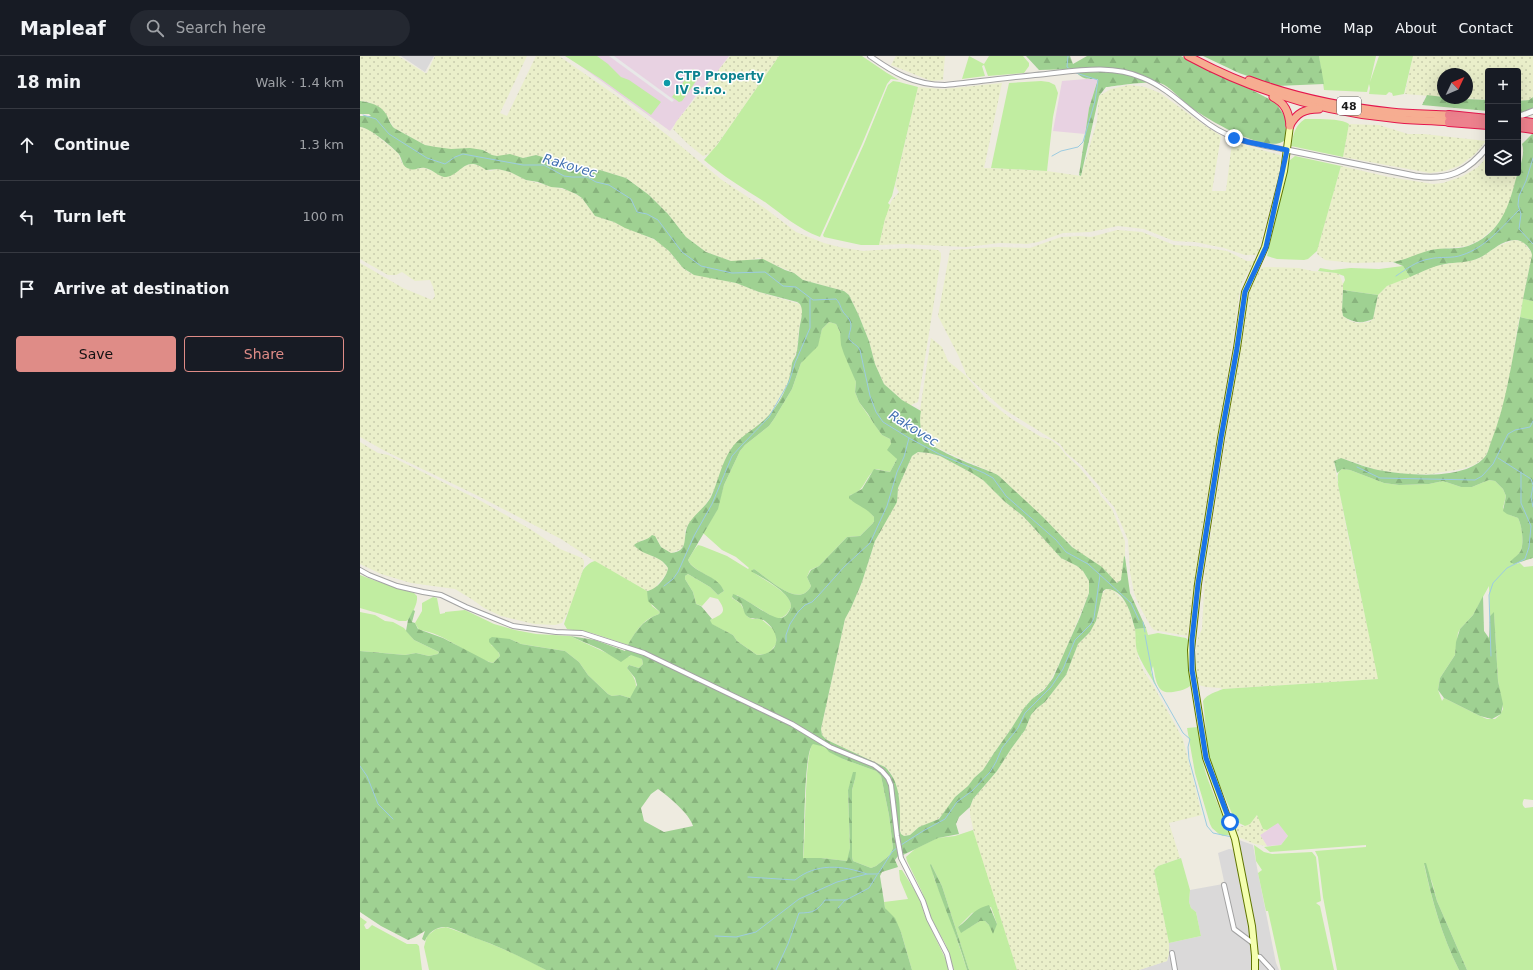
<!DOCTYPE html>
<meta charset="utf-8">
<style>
body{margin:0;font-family:"DejaVu Sans",sans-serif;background:#242831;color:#f1f3f6}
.controls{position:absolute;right:12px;top:12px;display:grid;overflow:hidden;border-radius:4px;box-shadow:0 4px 16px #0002}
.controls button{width:36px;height:36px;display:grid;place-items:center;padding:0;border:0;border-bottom:1px solid #363941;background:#171b24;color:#f1f3f6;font:20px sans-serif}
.compass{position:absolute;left:1077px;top:12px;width:36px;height:36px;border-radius:50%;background:#171b24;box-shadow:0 4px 16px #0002;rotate:46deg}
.stop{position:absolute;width:12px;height:12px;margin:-9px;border:3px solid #1a73e8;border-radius:50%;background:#fff}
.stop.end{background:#1a73e8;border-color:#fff;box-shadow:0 1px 4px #0008}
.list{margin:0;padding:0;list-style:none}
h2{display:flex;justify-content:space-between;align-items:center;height:52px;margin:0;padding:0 16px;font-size:17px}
h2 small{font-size:13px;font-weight:400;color:#9ea1a6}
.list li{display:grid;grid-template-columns:26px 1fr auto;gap:12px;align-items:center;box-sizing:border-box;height:72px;padding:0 16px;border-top:1px solid #363941}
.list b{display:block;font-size:15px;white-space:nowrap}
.list em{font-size:13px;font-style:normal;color:#9ea1a6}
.actions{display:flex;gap:8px;padding:12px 16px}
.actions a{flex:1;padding:9px 0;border:1px solid #df8c87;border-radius:4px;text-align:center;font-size:14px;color:#df8c87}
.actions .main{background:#df8c87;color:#111}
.icon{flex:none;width:22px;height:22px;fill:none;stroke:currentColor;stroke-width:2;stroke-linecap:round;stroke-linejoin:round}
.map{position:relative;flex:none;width:1173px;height:914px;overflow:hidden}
header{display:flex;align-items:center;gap:24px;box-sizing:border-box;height:56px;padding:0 20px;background:#171b24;border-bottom:1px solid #363941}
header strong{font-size:19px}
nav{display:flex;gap:22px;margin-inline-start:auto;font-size:14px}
.search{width:280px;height:36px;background:#242831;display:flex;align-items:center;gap:10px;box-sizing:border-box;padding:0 14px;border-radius:22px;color:#9ea1a6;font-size:15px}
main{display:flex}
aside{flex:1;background:#171b24}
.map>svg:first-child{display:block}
.residential{fill:#dad9d9}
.industrial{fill:#e8d2e2}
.farmland{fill:url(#farmland-dots)}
.grass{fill:#c1eda1;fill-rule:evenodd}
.forest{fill:url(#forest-firs);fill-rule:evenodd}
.parking{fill:#e8e8e8}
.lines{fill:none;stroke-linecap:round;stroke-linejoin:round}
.stream{stroke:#9dcce0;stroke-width:1}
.minor-casing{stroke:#a3a3a3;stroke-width:6}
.tertiary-casing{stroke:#a3a3a3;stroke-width:7}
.secondary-casing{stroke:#607600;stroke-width:8}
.trunk-casing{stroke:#e4164d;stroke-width:9}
.motorway-casing{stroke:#e4164d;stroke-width:10}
.minor{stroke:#fff;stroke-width:4}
.tertiary{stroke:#fff;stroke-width:5}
.secondary{stroke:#f4feaf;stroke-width:6}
.trunk{stroke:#f6ad91;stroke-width:7}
.motorway{stroke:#ed818d;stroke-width:8}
.route{stroke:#1a73e8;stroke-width:5}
.culture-dot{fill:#0f9aa8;stroke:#fff;stroke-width:1.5}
.labels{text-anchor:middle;stroke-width:3;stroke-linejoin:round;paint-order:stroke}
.shield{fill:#fff;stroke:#606060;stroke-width:1}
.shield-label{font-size:11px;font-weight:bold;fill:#1c1c1c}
.culture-label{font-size:12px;font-weight:bold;fill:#0d838f;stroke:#fff;text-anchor:start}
.water-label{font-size:13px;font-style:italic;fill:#4271b2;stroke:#fff}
</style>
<header>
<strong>Mapleaf</strong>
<div class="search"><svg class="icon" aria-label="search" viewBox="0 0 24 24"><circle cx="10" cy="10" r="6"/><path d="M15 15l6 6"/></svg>Search here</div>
<nav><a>Home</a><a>Map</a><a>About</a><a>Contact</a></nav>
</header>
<main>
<aside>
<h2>18 min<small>Walk · 1.4 km</small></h2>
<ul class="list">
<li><svg class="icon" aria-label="ahead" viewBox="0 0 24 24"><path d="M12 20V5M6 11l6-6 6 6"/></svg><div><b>Continue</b></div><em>1.3 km</em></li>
<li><svg class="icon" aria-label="left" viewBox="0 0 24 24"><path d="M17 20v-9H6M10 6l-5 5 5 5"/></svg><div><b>Turn left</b></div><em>100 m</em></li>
<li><svg class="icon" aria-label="arrive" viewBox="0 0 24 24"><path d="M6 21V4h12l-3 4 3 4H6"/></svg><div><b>Arrive at destination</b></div></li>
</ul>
<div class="actions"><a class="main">Save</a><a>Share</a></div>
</aside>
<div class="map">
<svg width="1173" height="914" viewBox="0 0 1173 914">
<defs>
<pattern id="farmland-dots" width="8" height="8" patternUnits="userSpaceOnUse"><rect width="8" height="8" fill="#eaefca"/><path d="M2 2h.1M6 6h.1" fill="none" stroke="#c8ccad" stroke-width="1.8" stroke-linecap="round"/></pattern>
<pattern id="forest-firs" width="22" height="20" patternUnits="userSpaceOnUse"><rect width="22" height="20" fill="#9fd192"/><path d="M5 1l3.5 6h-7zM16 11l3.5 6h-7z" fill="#88b37d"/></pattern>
</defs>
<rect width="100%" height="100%" fill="#eeebe0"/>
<g class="residential">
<path d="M41,0H74L65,16Z"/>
<path d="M879,784L893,789L898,817L916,907L919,914H779L807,905L809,898V887L841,880L836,856L831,852L829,846L830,834L863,828L864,825L858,797L869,793L875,794L873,785Z"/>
</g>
<g class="industrial">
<path d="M207,0H369L345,32L342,31L310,75Z"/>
<path d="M738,22L729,52L725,78L693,75L702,25Z"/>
<path d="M918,766L928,780L921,789L907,790L900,779Z"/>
</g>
<g class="farmland">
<path d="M0,0H38L65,17H67L75,0H167L140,57L147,60L176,0H199L258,41L311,82L362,124L406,153L436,176L464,187L479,191L503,195L545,192L578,194L581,197V202L558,346L551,349H548L524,328L515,308L509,285L499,260L489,239L484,235L443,224L434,217L399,202L385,205H371L346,196L326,181L308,158L289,139L266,122L240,114L222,113L176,99L163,102L137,100L132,99L123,94L85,93L65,89L34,72L23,54L9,46L0,45Z"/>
<path d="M370,0H419L351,97L343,100L328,88L313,73L316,66Z"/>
<path d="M536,0H585L583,24L571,25L531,9Z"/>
<path d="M1053,0H1173V41L1169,44L1158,45V15H1128V44L1105,42H1107V18H1083V41L1045,38Z"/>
<path d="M642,27L624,112L687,115L721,120L737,65L739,40L751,33L769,29L785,31L800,37L841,67L861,80L852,135H866L872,86L920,99L921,104L919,118L898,197L896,199H885L864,192L835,186L814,185L784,173L758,170L730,176L703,177L678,186L667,188L640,187L606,191L544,188L519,189L527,155L532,144L539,136L535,130L558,31L583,33Z"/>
<path d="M989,68L1019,69L1048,78H1064L1126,85L1114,99L1099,110L1085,115L1070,117L983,101Z"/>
<path d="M0,71L10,74L38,97L42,107L55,113L64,112L75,116L90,119L107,109L112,108L118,109L130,115L138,113L150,116L166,124L210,135L222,142L235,160L254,166L297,185L309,195L323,212L330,217L376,227L399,236L440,248L443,255L439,272L437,294L432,307L433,310L430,322L426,333L411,357L371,393L351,440L346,448L328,469L325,475V488L321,493L311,497L301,491L297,483L290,482L278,486L292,500L301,504L308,512L307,517L294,533L287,535L239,508L201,483L116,439L25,395L0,381V207L43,232L72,244L75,240L73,231L70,224L55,225L42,216L36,219H28L0,203Z"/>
<path d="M1128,100V117H1158L1148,151L1143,162L1133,173L1120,184L1107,190L1071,194L1044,204L1033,206L993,207L965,204L957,198V195L981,110L1029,121L1073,128L1083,127L1103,120L1118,111Z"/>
<path d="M757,174L782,176L814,189L834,190L867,195L887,205H895L882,226L880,234L868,316L840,486L830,565L827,580L794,574L791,571L779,549L774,537L770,516L768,484L754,451L741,436L740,431L721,409L706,397L700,388L642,352L607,320L598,299L578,260L590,194L638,191L670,192L701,181L720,180L731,181Z"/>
<path d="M1154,184L1163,186L1171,196L1172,199L1158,269L1148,332L1136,374L1127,397L1124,402L1114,409L1102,413L1071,418H1046L1017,414L981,402L974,405L978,429L990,491L1019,623L863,633L860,632L846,631L839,629L836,615V593L839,579L842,573L845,516L887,247L890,232L901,212L906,211L939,212L952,215L976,217L979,218L983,228L982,254L983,260L990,265L998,267L1009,266L1013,263L1018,239L1027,230L1074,210L1118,203L1138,190Z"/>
<path d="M571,282L582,291L588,305L605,319L626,343L649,361L681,381L691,384L699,390L706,399L719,411L738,434L740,439L752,453L765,485V501L763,508L762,521L759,526L757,527L733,505L718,496L639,420L634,417L586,396L570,388L566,384L560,369L559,361Z"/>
<path d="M0,386L18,397L28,399L121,445L170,473L200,493L222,502L224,505V510L210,552L202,567L195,569L174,568L141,560L124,552L113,544L95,533L51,527L21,518L0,508Z"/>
<path d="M558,396L568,397L580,400L610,416L623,424L644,445L664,461L701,502L717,510L723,515L729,525V537L704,598L688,629L672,643L664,652L651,673L634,697L623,714L614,722L608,730L595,741L584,758L574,766L559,771L550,779L544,780L541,778L540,775L539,741L533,721L530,716L525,711L467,684L462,679L461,673L485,563L491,552L502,526L515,485L536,446L538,432L552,400Z"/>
<path d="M746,533L753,534L767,548L775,573L778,601L784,616L793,629L823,683L842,759L809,767L820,802L798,810L794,813L809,886V898L807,905L779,914H657L616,787L610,758V751L613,743L637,715L651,693L663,677L671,659L676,653L685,646L706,619L718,588L730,576L736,565L742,538Z"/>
<path d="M897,759L907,774L911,772L900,779L907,790L895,788L878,781L874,771L885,770L894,763Z"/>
</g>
<g class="grass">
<path d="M205,0H237L248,8L261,21L269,24L301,46L291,59L241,23Z"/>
<path d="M255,0L312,41L333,13L341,18L322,45L319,46Z"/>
<path d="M419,0H502L527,17L539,24L531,23L527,28L502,88L460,181C438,173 423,159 405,146C384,133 363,120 344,104L357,89Z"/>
<path d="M609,0L624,8L629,0H663L669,7V10L664,17L628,20L624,9L622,10L625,20L602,23Z"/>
<path d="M959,0H1016L1010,26L1019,0H1053L1044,38L1033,40L1032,37L1029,36L1026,39L1009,38L1010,32L1009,28L1007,36L964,34Z"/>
<path d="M533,25C542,26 549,29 558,31L536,124L532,140L528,147L530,149L525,163L519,189H501L464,181L463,179L504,88L528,29Z"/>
<path d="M681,25L689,26L695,29L698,37L693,61L687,115L631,112L649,27Z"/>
<path d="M945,63C956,63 981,62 989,68L983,101L931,90C933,79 935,69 945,63Z"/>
<path d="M935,100L981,110L957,195L948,203L944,204L917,203L907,200L929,105Z"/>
<path d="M1043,210L1050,221L1027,230L1018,239L983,234V228L985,224L984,220L976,217L958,215L960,212L972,214L991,212L1019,213Z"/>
<path d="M1163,243L1173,245V264L1160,261Z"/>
<path d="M469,266L476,268L480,276L481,281L496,326L495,336L499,346L522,379L530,383L531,388L537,403L530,416L516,413C504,421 506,435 490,439L491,444C500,447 509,454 514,461V466L500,480L487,481L459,510L450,514L447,521L451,530C439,554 408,522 394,513L392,515C402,524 432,536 431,551C427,559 423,563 415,562L377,539H373L372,542L380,547L388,561L392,563H401L413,573L416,578V588L411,595L407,598L397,599L377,585L373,579L351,568L350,564C362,558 368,557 358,543L350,541L342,550L336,548L333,536L325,523V520L328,518L350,531L358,539L364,535C357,520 333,516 328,504L334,494L338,489L342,490L367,500L388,513L389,512L376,501L362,494L343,477L356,456L364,429L380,395L385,389L409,370L414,363L432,333L441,307L459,284L462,273Z"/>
<path d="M982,413L990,414L1024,427L1039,429L1069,428L1083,425L1101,431H1112L1124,426L1129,424L1135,425L1143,433L1146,440L1143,452L1150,459L1158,462C1162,470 1164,486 1161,494C1158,500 1155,501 1154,508L1160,507L1164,511L1173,510V744L1164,743C1162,747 1162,749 1165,752L1173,751V914H1107L1077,845L1072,826L1064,808C1072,845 1082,880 1099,914H977L963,841L958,801L955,795L1006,791V789L910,796L904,791L921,789L928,780L918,767L907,774L903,773L897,759L890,768L885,770L877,766L873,760L849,704L843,645C847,638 856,636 863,633L1018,623L978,429C978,422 976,417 982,413ZM1129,530L1130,560L1134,557L1138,625L1143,653L1140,659L1135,663H1127L1120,660L1084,642L1082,645L1078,634L1080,622L1095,599L1098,577L1100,573L1113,559Z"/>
<path d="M235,505L287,535L292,550L300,556L299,558C282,564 277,574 268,589L232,577L207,573L204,568L223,514C226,510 230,506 235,505Z"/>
<path d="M0,519L16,525L54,537L57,540C58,548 52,557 48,564L46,565H39L24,559L0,552Z"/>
<path d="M73,541L77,542L80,558L85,557V556L105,554L134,568L155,574L176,578L210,580L251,599L269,601L271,598L282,603L283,608L279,612L269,609L267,612C275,622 281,631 270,642L260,639L252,640L248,638L228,619L219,606L205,595L161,588L150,583L131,589L137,593L140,600L133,607C107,600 86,577 59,574L55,567L62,555V547Z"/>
<path d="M0,556L15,559L25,565L33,566L44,572L54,584L77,595L79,596L78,598L69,600L56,597L45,599L0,595Z"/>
<path d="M786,572L788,579L798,577L826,582L828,584V600L831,629C827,633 820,635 813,636C796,639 796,623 793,610L791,616L798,633C791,621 783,610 778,598C775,591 776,580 775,573Z"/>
<path d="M838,671C840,681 840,692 842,702C847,729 862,753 869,779L863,780L859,778L852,772L850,768L835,717L827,672Z"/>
<path d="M453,687L465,691L483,703L516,715L521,720L529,759L533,792L530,799L516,810L511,812L493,805L492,801V734L495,723L490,729L488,734L490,792L489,800L487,805L461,802L443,803C446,783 444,698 453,687Z"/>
<path d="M613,774L657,914H609L582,830L571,808L574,822L589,859L607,914H594L586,889L571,862L562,836L547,805L546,801L555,793L577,782L595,780ZM631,851L637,868L629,869L625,865H620L602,876L598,871L612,857Z"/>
<path d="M894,789L904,796L912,798L952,796L956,801L961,845L956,847L960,850L974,914H921L908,855H906L898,817L902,814L896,805Z"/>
<path d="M821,802L830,834L829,846L831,852L836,856L841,880L809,887L794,814L798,810Z"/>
<path d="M539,814H542L559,841L565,860L587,906L589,914H552L541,876L525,852L524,846L548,843L540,824Z"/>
<path d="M0,861L7,866L4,869L6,873H8L12,869L47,888H57L59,890L62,914H0Z"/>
<path d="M86,871C120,883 154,896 186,914H69L64,891L67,880L76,873Z"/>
</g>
<g class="forest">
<path d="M666,0H710L713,8L727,0H821L856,18L888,32L915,46L925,60L926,67L925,84C908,100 845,62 829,50C820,43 811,31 800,27C794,24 755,30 746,31L739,40L721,120L719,119L729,52L738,23C724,23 722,23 713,13L679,14Z"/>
<path d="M843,0H959L964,28L916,30L879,17Z"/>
<path d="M1067,39L1083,41V42L1128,44V55L1062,49Z"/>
<path d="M1173,41V58L1158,57V45L1169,44Z"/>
<path d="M0,45C9,46 21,49 26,58C29,63 30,68 34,72L65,89L76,91L91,93L110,92L123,94L132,99L137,100L150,98L163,102L176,99L222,113L240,114L266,122L289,139L308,158L326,181L346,196L371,205L403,203L425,214L434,217L443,224L484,235L489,239L499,260L509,285L515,308L524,328L542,344L561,355C559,364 560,377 567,385C574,393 605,406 616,410C624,414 632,415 639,420L682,460L712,491L742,511L757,527L761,524L764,500L765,501L770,537L786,572L775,573C771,558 765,533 746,533L743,535L736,565L730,576L718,588L706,619L685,646L676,653L671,659L665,674L651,693L637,715L613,743L610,751L599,761L596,768L599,778L578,782L543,799L541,796L535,804L538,811L522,816L520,820L525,852L535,862L541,876L552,914H186C162,901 136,889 110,880C103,877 95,873 87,871C77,870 68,876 65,885L62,883L65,875L55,881L48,884L21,870L0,856V595L45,599L56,597L69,600L78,598L79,596L77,595L54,584L46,575L48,564L53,554L55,555L52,566L55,567L58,573L83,582L129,606L133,607L140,600L139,597L129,586V583L132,581L150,583L161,588L173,590L205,595L219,606L228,619L248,638L252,640L260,639L270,642L277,629L275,622L267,612L269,609L279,612L283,608L282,603L271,599L261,606L240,593L210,580L235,584L265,595C273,578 282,564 299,558L300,556L288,545L287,535C296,534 307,521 308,512C300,498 282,500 274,489C279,484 287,485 292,479L295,480L301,491L311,497C330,495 322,481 328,469C334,458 345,452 351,441C358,426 361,408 371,393C378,382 393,374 403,365C420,350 430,328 432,307C433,304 435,301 436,299C438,292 438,284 439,277C439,267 445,257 440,248L437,246L399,236L376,227L334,219L323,212L309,195L294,183L265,172L254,166L235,160L222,142L216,138L202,132L191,131L178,126L166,124L150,116L138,113L126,114C104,97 101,121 84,121C78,120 72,113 65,112C59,111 55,115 50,113C41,111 43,103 38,97C30,89 10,72 0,71V60H11L9,58H0ZM469,266L476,268L480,276L481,289L484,298L496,326L495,336L499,346L508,358L514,368L522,379L530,383L531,388L527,394L537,403L530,416L514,413L502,433L489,440V442C497,450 506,451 514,461V466L500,480L487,481L459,510L451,514L447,521L451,530C439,554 408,522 394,513L391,515C402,522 432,537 431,551C429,556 426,561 421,562C412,564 385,541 373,538L372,541C374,544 377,544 380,547C384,550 383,557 387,560C392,565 399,561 405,565C422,578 420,598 397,599L377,585L373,579L352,568L350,564L352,563L341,550L336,548L333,536L325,523V520L328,518L350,531L358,539L364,535C358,519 333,517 328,504L358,453L364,429L380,395L385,389L409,370L414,363L432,333L441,307L458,290L462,273ZM558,396L569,397L580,400L610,416L623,424L644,445L664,461L701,502L717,510L723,515L729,525V537L720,561L693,622L684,634L672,643L664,652L651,673L634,697L623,714L614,722L608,730L595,741L579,763L559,771L550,779L544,780L541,778L540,775C540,753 542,727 525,711L467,684L462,679L461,673L485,563L491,552L502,526L515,485L537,446L538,432L552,400ZM453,688L465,691L469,696L483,703L516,715L521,720L529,759L533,792L530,799L516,810L511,812L493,805L492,801V734L495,723L496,716H493L488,734L490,792L487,805L461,802H443C445,783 443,697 453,688ZM298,733C309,741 329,757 333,770L304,776L284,765L281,752L291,738Z"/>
<path d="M1173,77V245L1163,243L1172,199C1171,192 1163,184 1155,184C1141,184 1130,197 1119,202C1109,207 1095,206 1085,208C1072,210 1062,216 1050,221L1043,210L1033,206C1046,204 1058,197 1071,194C1083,191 1096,194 1108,190C1138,179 1148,154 1155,126C1158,115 1166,99 1162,88Z"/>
<path d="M983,234L1018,239L1013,263C1002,268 993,267 983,260L982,254Z"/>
<path d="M1160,261L1173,264V502L1154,508L1150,506C1153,502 1159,499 1161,494C1164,486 1162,470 1158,462L1147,458L1143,455L1146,440L1143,433L1135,425L1129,424L1124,426L1112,431H1101L1083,425L1069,428L1039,429L1024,427L990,414L982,413L977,417L974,405L981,402C992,406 1008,412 1018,414C1047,419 1102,425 1124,402C1128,398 1129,391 1131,386C1147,346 1152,303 1160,261Z"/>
<path d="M1123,540L1124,575L1129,582L1130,560L1134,556L1138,625L1143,648L1141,658L1132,663L1120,660L1084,642L1078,634L1080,622L1095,599L1096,586L1100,573L1113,559Z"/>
<path d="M1064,807H1066L1077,845L1107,914H1099C1082,880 1072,845 1064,807Z"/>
<path d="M571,808L582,830L609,914H607C597,878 581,845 570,809Z"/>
<path d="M629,849L637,868L633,878L629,869L625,865H620L601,877L598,871C611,862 611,854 629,849Z"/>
</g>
<path class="parking" d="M249,0H254L314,44L312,46Z"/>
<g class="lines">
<g class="stream">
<path d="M708,0L707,11L710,13"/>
<path d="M3,59L16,63L29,78L67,102L85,108L95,101L103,98L163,109H184L204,120L212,121H227L236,126L249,129L271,143L277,156L287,158L298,164L322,196L341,210L372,217L405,216L423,230L436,231L453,244L476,243C480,247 480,250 482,254C485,260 491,262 491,270C491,274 488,279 489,283C491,287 498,289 500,294L510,340L516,356L523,366L549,382L579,398L624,417L633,422L646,440L696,484L706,496L728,508L771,547L779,564"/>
<path d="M692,100L701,95L718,91L723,86L735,45L738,24L716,17"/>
<path d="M1173,102L1166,125L1159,140L1158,149L1161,158L1159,173L1173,188"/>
<path d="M1036,220C1046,213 1057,205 1069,203C1080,200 1092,203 1102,199C1125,192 1143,170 1160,153"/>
<path d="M1138,402L1171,423L1173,429"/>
<path d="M997,411L1020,422L1115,424L1122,420L1133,408L1148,378L1155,374L1170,371L1173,365"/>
<path d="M1173,430L1171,441L1173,451"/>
<path d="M304,530L313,523L318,516L334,480L352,448L372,400L381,390L409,361L429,326L435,307L450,272V243"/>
<path d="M783,566L785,576"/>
<path d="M785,579L794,626L823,677L830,683L828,691L829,703L847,770L853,777L872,781"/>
<path d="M426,586V579L430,568L438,556L445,549L452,546L458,540L484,511L510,487L527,450L537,416L544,401L549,382"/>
<path d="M1131,600L1129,539L1133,527L1147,512L1165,503L1169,491L1171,470L1161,447V416"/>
<path d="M0,710L7,720L18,748L33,763"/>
<path d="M541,789L563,775L585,763L597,746L612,735L630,716L636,706L642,692L658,672L665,657L691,631L703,613L715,584L731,568L734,562L740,519"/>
<path d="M388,821L435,824C456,807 482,809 507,818"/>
<path d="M478,852L485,844"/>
<path d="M355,880L376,881L396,876L439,843L477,826L507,818H518L532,796L538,791"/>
<path d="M416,914L428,888L439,857C453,857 457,855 465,844H486L509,832L517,819"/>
</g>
<defs>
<g id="minor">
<path d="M510,0C534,17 554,29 585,29C615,26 645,22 675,19C711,16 749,7 783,22C808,32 828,54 850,69C873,85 900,89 927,94"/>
<path d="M0,514L9,519L37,530L63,536L81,539L106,551L153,570L196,576L222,577L284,597L432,668L470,691L514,709L522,715L528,722L531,729L537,780L541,802L563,845L569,863L587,898L591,914"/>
<path d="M864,829L874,873L894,888"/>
<path d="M812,897L815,914"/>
<path d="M895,900L900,901L912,914"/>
</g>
<g id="tertiary">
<path d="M1158,61L1173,55"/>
<path d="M927,94L1055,120C1088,125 1108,116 1128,90"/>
</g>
<path id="secondary" d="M895,914V900L892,870L875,783L846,702L832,614L831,594L838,528L861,382L877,292L885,236L905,191L924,115L930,70"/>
<g id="trunk">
<path d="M828,0C891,34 959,55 1031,62C1050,65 1069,64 1089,66"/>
<path d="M889,24C934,41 983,51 1031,56C1051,58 1070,58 1089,59"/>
<path d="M913,41C925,47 929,56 930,70"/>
<path d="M930,69C937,57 944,53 959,53"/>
</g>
<g id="motorway">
<path d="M1089,59L1128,63"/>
<path d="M1158,65L1173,67"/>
<path d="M1089,66L1128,69"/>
<path d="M1158,71L1173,73"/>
</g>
</defs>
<use href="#minor" class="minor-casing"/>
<use href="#tertiary" class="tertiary-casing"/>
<use href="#secondary" class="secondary-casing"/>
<use href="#trunk" class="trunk-casing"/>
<use href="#motorway" class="motorway-casing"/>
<use href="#minor" class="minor"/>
<use href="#tertiary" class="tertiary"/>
<use href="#secondary" class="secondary"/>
<use href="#trunk" class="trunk"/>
<use href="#motorway" class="motorway"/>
</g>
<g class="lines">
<path class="route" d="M870,766L846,702L832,614V584L838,528L861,382L877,292L885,236L906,191L927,94L888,86L874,82"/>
</g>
<circle class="culture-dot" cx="307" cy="27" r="4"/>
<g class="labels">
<rect class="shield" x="977" y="41" width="24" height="18" rx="3"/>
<g class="shield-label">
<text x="989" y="54">48</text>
</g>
<g class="culture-label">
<text x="315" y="24">CTP Property<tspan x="315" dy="14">IV s.r.o.</tspan></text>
</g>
<g class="water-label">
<text transform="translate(210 109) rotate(16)" y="5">Rakovec</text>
<text transform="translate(554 372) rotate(32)" y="5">Rakovec</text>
</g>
</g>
</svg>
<div class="controls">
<button>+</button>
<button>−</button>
<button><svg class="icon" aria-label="layers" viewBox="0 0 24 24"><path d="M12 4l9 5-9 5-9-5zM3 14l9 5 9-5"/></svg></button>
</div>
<svg class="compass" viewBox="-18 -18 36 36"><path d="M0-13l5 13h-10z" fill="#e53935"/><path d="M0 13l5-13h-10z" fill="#9ea1a6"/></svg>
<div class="stop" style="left:870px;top:766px"></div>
<div class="stop end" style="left:874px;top:82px"></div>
</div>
</main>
